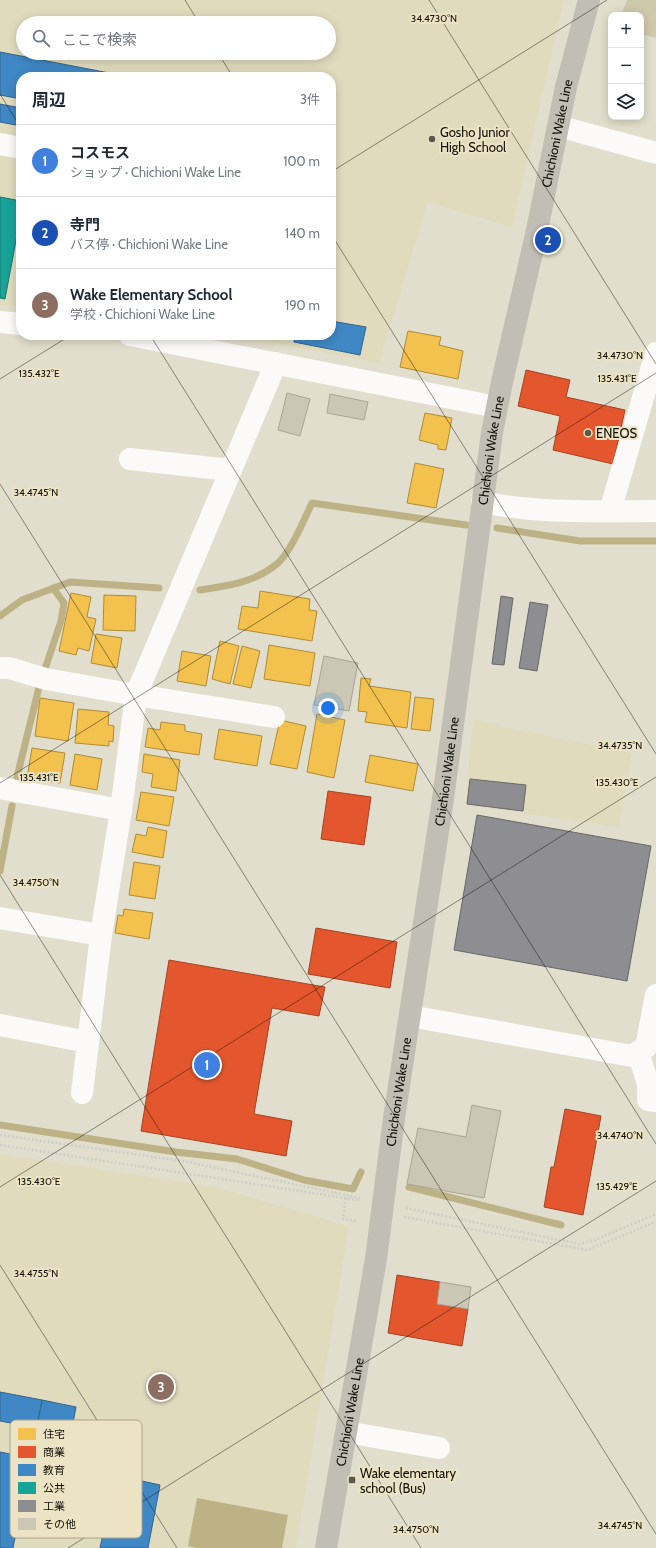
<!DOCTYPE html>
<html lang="ja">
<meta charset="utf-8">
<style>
body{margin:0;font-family:Cabin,"Noto Sans JP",sans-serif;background:#f6f6f7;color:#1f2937}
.controls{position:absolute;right:12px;top:12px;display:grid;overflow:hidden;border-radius:8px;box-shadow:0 2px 10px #0003}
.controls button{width:36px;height:36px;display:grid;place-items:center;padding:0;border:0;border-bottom:1px solid #e0e1e3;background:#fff;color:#1f2937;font:20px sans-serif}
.you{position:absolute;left:328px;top:708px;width:14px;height:14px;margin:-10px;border:3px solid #fff;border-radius:50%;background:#1a73e8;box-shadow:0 0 0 6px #1a73e833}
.badge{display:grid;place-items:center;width:26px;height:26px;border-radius:50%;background:#b45309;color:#fff;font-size:13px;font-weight:700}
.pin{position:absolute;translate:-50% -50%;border:2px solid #fff;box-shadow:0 1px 4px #0006}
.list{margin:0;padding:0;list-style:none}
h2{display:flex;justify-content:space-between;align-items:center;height:52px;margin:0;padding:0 16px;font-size:17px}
h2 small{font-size:13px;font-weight:400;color:#747a83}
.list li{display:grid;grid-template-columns:26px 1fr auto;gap:12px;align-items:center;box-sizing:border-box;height:72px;padding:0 16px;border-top:1px solid #e0e1e3}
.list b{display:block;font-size:15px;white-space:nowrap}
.list p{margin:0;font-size:13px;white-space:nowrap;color:#747a83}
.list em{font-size:13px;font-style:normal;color:#747a83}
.icon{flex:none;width:22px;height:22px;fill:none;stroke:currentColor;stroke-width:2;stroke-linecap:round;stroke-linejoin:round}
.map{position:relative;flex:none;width:656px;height:1548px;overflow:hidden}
.search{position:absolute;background:#fff;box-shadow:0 2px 10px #0003;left:16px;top:16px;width:320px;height:44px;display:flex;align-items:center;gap:10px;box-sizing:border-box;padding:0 14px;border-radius:22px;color:#747a83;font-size:15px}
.panel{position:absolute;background:#fff;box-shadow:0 2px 10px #0003;left:16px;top:72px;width:320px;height:268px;border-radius:16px}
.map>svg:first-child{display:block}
.built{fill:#e1dbbe;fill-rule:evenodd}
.green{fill:#cfc9ac}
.water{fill:#bdb285}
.homes{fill:#f2c14e;stroke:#af8c38}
.shops{fill:#e4572e;stroke:#a54222}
.schools{fill:#3f88c5;stroke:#32648c}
.public{fill:#17a398;stroke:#16776c}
.industry{fill:#8d8d92;stroke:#686868}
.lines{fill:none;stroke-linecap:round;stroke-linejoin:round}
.stream{stroke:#bdb285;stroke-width:7}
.building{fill:#ccc7b4;stroke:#a8a597}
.path{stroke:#cecec9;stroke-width:2.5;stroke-dasharray:2 2;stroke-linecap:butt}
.minor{stroke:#fbfaf8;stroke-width:22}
.major{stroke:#c0beb5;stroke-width:22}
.ticks{fill:none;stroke:#121006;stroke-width:1;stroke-opacity:0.45}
.poi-dot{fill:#5b584c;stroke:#ebe3c4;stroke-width:1.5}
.labels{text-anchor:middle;stroke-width:4;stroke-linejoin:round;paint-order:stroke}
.poi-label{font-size:13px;fill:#121006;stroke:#ebe3c4;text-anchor:start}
.street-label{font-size:13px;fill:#121006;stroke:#ebe3c4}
.key{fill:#ebe3c4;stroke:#aaa48b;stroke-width:1}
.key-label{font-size:11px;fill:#121006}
.ticks-label{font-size:10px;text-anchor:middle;fill:#121006;stroke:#ebe3c4;stroke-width:4;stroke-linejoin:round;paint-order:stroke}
</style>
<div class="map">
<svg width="656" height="1548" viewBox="0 0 656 1548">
<rect width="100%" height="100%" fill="#e2decd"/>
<g class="built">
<path d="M0,0H564L512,227L428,202L379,363L232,335H331V77H21V306L0,305ZM23,23H329V53H23Z"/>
<path d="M473,719L498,724L499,726L632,753L619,827L465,805Z"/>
<path d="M0,1154L216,1187L349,1226L296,1548H0Z"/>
</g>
<path class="green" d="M627,0H656V38L641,34V15H621Z"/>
<path class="water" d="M197,1498L288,1515L282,1548H197L188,1546Z"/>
<g class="homes">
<path d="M408,331L441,337L439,345L463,351L458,379L400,367Z"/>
<path d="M425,413L452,418L446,450L438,449V445L419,440Z"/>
<path d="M415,463L444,469L436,508L407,503Z"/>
<path d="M260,591L310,599L309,610L317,611L312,641L238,629L242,606L258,608Z"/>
<path d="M71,593L91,597L87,617L96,619L89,651L78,648L76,655L59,651Z"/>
<path d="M104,595L136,596L135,631L103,630Z"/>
<path d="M96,634L122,638L117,668L91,663Z"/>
<path d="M220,641L239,646L230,684L212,679Z"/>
<path d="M269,645L315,653L310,686L264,679Z"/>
<path d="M242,646L260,651L251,688L233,684Z"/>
<path d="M182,651L211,656L206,686L177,681Z"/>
<path d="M361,678L371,679L369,686L411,692L407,728L365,722L367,712L358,711Z"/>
<path d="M415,697L434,699L430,731L411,729Z"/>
<path d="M40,698L74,703L68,741L35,736Z"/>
<path d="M78,709L109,712L108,725L114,726L113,742L109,741V746L75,743Z"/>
<path d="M317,714L345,720L334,778L307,772Z"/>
<path d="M280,720L306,726L297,769L270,764Z"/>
<path d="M161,722L185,725V731L202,734L199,755L145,747L148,728L160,730Z"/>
<path d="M219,729L262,736L257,766L214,759Z"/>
<path d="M32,748L65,753L60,783L27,778Z"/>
<path d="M75,754L102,759L97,790L70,785Z"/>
<path d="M144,754L180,760L176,791L151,787L153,774L142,772Z"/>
<path d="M370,755L418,764L413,791L365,782Z"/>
<path d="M141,792L174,797L169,826L136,820Z"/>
<path d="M148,827L167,831L163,858L132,852L136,834L146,836Z"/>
<path d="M134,862L160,866L155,899L129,895Z"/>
<path d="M124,909L153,913L149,939L115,933L118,915L123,916Z"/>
</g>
<g class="shops">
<path d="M526,370L570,380L566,397L625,410L613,464L553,450L560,416L518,406Z"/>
<path d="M328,791L371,797L364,845L321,839Z"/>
<path d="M316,928L397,942L390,988L308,974Z"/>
<path d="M169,960L325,987L319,1016L272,1008L254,1114L292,1121L286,1156L141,1131Z"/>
<path d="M565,1109L601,1116L583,1215L544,1207L551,1167H554Z"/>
<path d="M397,1275L440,1282L437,1304L468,1309L462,1346L388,1333Z"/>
</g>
<g class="schools">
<path d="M0,52L125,76V77H21V99L0,95Z"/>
<path d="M0,104L21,108V126L0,122Z"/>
<path d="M331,321L366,327L360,355L294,342L295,335H331Z"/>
<path d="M0,1392L42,1400L37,1428L0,1421Z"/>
<path d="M42,1400L76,1407L69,1445L35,1438Z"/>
<path d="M0,1452L31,1458L13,1548H0Z"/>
<path d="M115,1475L160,1485L148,1548H100Z"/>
</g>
<path class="public" d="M0,197L21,201V214L5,299L0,298Z"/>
<g class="industry">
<path d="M501,596L513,598L504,665L492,664Z"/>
<path d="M530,602L548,605L537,671L519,668Z"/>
<path d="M470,779L526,785L523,811L467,804Z"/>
<path d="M477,815L651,846L627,981L454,950Z"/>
</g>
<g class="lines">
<g class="stream">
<path d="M497,528L580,541H656"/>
<path d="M200,590C228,586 256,582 278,563C291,551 304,520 312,503L466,525"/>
<path d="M0,616L22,600L70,582L159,588"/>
<path d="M17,777L39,687L61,621L64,603L53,588"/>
<path d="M0,871L12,806"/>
<path d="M0,1125L176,1152L237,1159L304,1180L353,1189L361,1172"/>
<path d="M409,1187L561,1225"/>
</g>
</g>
<g class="building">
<path d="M287,393L310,399L300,436L278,430Z"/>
<path d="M330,394L368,402L364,420L327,413Z"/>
<path d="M324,656L358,663L349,711L314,705Z"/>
<path d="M472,1105L501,1111L484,1198L407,1184L418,1128L466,1137Z"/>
<path d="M440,1282L471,1287L468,1309L437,1304Z"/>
</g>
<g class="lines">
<g class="path">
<path d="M0,1135L183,1161L360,1198"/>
<path d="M0,1145L359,1200"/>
<path d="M346,1198L343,1219L356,1221V1219"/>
<path d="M406,1208L579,1244L595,1240L656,1214"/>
<path d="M404,1217L587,1250L656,1222"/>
</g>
<g class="minor">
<path d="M558,126L656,153"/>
<path d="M0,144L21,148"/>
<path d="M0,322L21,324"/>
<path d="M130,335L497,407"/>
<path d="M130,459L230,470"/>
<path d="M482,502C539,514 598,511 656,511"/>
<path d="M610,511L656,353"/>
<path d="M0,668H9L46,679L136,695L274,717"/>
<path d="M0,788L121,810"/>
<path d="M0,918L101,935"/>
<path d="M410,1016L632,1056L646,1047L656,995"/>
<path d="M0,1025L88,1042"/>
<path d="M638,1052L648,1084V1100L656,1101"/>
<path d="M82,1093L101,935L121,810L136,695L276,363"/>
<path d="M346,1432L439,1448"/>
</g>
<path class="major" id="s1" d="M326,1548L376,1259L394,1118L443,799L492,433L502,382L536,235L566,87L589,0"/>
</g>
<path class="ticks" d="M185,0L199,23M429,0L656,364M218,53L233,77M0,94L21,128M331,172L607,0M331,234L656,754M150,335L656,1144M0,379L71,335M0,484L656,1534M0,783L656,373M0,875L421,1548M0,1187L656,777M0,1265L177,1548M68,1548L656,1181"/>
<g class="poi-dot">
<circle cx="432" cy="139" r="4"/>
<circle cx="588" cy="433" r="4"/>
<rect x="348" y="1476" width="8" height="8" rx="2"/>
</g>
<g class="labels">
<g class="poi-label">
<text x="440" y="137">Gosho Junior<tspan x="440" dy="15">High School</tspan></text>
<text x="596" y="438">ENEOS</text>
<text x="360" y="1478">Wake elementary<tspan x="360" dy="15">school (Bus)</tspan></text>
</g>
<g class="street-label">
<text dy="5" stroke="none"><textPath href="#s1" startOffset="1434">Chichioni Wake Line</textPath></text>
<text dy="5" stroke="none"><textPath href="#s1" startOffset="1110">Chichioni Wake Line</textPath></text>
<text dy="5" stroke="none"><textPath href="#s1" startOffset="786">Chichioni Wake Line</textPath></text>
<text dy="5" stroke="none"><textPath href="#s1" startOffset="462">Chichioni Wake Line</textPath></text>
<text dy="5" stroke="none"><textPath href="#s1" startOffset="138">Chichioni Wake Line</textPath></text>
</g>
</g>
<rect x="10" y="1420" width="132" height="118" rx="6" class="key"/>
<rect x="18" y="1428" width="18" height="12" fill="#f2c14e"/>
<rect x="18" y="1446" width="18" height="12" fill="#e4572e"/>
<rect x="18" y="1464" width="18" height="12" fill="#3f88c5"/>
<rect x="18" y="1482" width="18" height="12" fill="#17a398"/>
<rect x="18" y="1500" width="18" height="12" fill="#8d8d92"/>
<rect x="18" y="1518" width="18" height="12" fill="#ccc7b4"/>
<g class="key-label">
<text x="43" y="1438">住宅</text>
<text x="43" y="1456">商業</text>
<text x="43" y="1474">教育</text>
<text x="43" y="1492">公共</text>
<text x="43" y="1510">工業</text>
<text x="43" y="1528">その他</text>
</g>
<g class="ticks-label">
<text x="434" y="22">34.4730°N</text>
<text x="620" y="359">34.4730°N</text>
<text x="39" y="377">135.432°E</text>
<text x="617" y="382">135.431°E</text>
<text x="36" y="496">34.4745°N</text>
<text x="620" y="749">34.4735°N</text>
<text x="39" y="781">135.431°E</text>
<text x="617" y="786">135.430°E</text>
<text x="36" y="886">34.4750°N</text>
<text x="620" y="1139">34.4740°N</text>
<text x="39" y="1185">135.430°E</text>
<text x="617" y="1190">135.429°E</text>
<text x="36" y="1277">34.4755°N</text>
<text x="620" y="1529">34.4745°N</text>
<text x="416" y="1533">34.4750°N</text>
</g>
</svg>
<div class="controls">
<button>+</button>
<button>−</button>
<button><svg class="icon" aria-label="layers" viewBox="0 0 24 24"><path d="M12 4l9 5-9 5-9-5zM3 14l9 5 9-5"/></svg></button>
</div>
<div class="you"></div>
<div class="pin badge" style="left:207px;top:1065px;background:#3f7fe0">1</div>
<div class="pin badge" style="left:548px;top:240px;background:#1a4fb4">2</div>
<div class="pin badge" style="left:161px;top:1387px;background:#8d6e63">3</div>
<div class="search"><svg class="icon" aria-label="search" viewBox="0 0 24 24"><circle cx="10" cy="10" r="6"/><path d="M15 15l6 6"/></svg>ここで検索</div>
<section class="panel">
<h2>周辺<small>3件</small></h2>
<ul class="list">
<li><span class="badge" style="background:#3f7fe0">1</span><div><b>コスモス</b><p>ショップ · Chichioni Wake Line</p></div><em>100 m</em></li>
<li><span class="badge" style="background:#1a4fb4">2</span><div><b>寺門</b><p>バス停 · Chichioni Wake Line</p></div><em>140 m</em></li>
<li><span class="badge" style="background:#8d6e63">3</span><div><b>Wake Elementary School</b><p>学校 · Chichioni Wake Line</p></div><em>190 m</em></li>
</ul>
</section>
</div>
